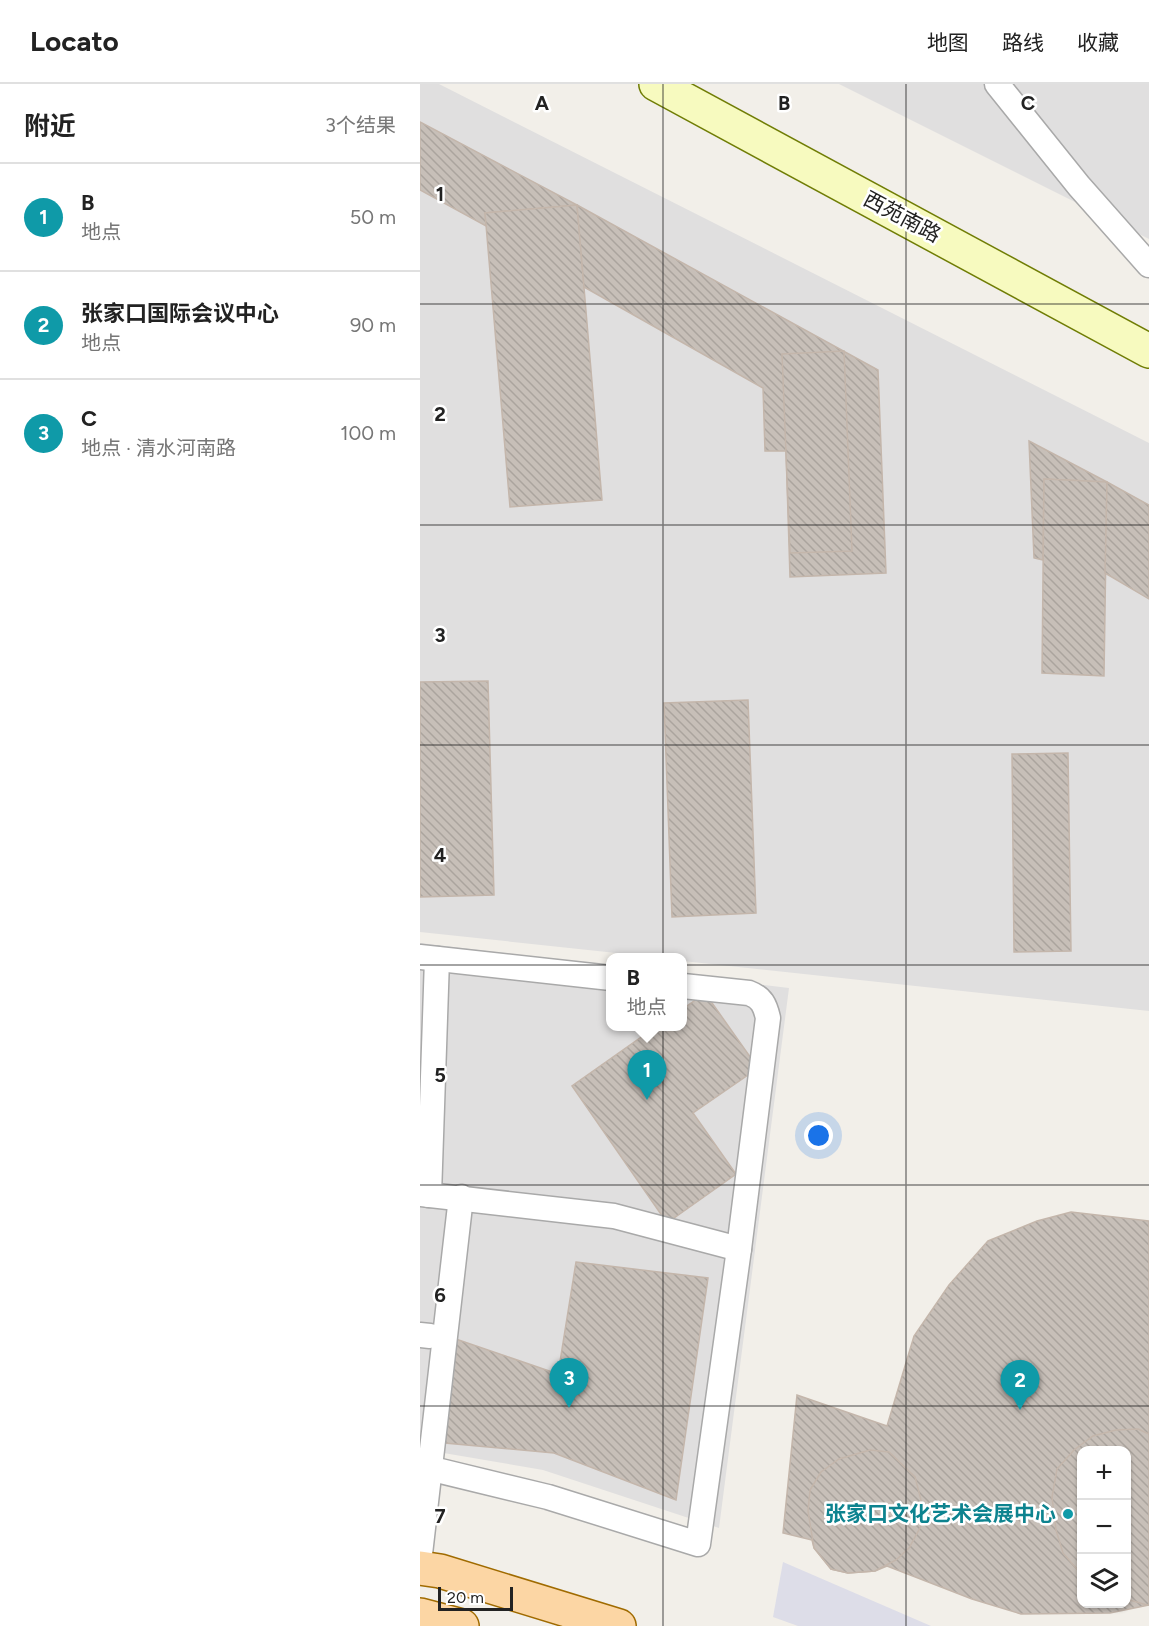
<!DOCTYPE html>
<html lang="zh">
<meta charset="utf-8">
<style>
body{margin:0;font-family:Figtree,"Noto Sans SC",sans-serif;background:#f2f2f2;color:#222}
.controls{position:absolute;right:18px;bottom:18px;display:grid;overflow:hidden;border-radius:12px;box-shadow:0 2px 4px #0004}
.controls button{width:54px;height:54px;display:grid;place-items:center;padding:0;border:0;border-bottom:2px solid #e0e0e0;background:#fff;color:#222;font:30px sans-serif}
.scale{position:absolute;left:18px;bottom:15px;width:75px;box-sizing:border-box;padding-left:6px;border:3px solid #222;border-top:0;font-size:16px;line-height:21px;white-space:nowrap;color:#222;-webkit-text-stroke:4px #fff;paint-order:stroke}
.you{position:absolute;left:399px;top:1052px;width:21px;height:21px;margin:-15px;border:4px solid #fff;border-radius:50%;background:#1a73e8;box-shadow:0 0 0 9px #1a73e833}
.badge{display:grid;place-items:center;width:39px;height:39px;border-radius:50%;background:#0f766e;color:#fff;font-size:20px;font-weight:700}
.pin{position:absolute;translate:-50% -50px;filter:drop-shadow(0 2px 3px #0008)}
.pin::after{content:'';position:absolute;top:32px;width:21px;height:18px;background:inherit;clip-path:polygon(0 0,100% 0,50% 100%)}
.popup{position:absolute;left:186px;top:869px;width:81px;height:78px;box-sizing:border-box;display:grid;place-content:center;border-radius:12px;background:#fff;filter:drop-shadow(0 2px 4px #0005);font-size:20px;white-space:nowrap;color:#767676}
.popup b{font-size:22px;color:#222}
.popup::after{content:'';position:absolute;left:50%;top:100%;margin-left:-12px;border:12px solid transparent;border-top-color:#fff}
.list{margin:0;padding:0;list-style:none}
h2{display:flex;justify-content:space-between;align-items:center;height:78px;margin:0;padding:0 24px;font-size:26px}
h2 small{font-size:20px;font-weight:400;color:#767676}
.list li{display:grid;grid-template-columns:39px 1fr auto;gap:18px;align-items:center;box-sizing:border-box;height:108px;padding:0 24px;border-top:2px solid #e0e0e0}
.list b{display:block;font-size:22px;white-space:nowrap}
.list p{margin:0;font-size:20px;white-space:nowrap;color:#767676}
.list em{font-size:20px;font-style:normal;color:#767676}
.icon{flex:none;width:33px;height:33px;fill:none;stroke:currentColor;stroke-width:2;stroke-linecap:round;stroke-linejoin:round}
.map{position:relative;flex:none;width:729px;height:1542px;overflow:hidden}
header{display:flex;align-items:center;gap:36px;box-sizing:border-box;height:84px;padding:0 30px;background:#fff;border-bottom:2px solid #e0e0e0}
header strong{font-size:28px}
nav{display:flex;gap:33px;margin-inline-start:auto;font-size:21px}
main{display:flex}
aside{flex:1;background:#fff}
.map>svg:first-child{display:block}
.residential{fill:#e0dfdf}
.plaza{fill:#dddde8}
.building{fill:url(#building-back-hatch);stroke:#c4b6ab;stroke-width:1.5;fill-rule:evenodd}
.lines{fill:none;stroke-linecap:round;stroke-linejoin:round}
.street-casing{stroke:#a9a9a9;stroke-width:27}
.secondary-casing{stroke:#707d05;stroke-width:36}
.primary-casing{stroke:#a06b00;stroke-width:36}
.street{stroke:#fff;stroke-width:24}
.secondary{stroke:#f7fabf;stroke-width:33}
.primary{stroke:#fcd6a4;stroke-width:33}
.grid{fill:none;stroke:#222;stroke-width:1.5;stroke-opacity:0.55}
.culture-dot{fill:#0f9aa8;stroke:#fff;stroke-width:2}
.labels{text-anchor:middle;stroke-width:5;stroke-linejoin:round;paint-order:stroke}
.street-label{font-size:21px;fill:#222;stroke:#fff}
.culture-label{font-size:21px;font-weight:bold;fill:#0d838f;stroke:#fff;text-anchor:end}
.grid-label{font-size:20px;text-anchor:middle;font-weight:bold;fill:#222;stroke:#fff;stroke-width:5;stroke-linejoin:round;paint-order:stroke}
</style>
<header>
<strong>Locato</strong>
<nav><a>地图</a><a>路线</a><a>收藏</a></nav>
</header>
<main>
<aside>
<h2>附近<small>3个结果</small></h2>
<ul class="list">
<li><span class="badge" style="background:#0f9aa8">1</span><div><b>B</b><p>地点</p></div><em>50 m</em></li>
<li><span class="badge" style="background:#0f9aa8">2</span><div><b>张家口国际会议中心</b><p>地点</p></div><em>90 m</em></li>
<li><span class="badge" style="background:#0f9aa8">3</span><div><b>C</b><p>地点 · 清水河南路</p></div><em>100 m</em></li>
</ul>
</aside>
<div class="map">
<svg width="729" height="1542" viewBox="0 0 729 1542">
<defs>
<pattern id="building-back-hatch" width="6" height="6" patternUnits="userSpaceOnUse" patternTransform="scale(1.5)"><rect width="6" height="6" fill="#c7bfb8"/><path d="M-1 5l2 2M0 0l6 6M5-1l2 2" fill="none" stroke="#aba49e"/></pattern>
</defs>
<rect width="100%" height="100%" fill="#f2efe9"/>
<g class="residential">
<path d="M0,0H19L729,359V927L263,877V874L234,873L0,848Z"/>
<path d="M419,0H729V155Z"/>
<path d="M0,859L191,882V942H263V891L369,904L299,1444L123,1386L0,1365Z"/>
</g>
<path class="plaza" d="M363,1478L511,1542H378L353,1533Z"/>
<g class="building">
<path d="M0,38L157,121L65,129L66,142L0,106Z"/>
<path d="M157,121L182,416L90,423L65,129Z"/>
<path d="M157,121L458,286L466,489L370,493L366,367H345L343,304L164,203Z"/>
<path d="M424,267L432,467L370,469L362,270Z"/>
<path d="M609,357L687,398L624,395L623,476L614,474Z"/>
<path d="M624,395L687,398L684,592L622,589Z"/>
<path d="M687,398L729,421V515L685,489Z"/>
<path d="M68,597L74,811L0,813V598Z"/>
<path d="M328,616L336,829L252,833L244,619Z"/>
<path d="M648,669L651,867L594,868L592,670Z"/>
<path d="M285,909L338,984L273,1029L316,1090L247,1139L152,1002L237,942H263V925Z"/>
<path d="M651,1128L729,1137V1521L690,1529L601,1530L552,1515L467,1482L455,1487L428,1489L411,1485L394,1464L392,1456L363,1449L377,1311L467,1342L494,1252L529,1201L568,1157L617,1137ZM662,1366H706V1520H662Z"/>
<path d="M156,1178L288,1194L256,1416L134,1369L25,1359L33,1254L138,1290Z"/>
<path d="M718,1345L729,1350V1521H727L706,1515V1366H662V1491L643,1469L636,1446L632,1413L637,1385L654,1366L673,1352L696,1346Z"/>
<path d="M450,1366L469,1368L495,1393L501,1416V1442L489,1464L476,1476L455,1487L428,1489L411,1485L394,1464L388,1427L390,1406L401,1388L419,1375Z"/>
</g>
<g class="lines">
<defs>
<g id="street">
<path d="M577,0L659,102L729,181"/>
<path d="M0,873L191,894"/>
<path d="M0,1110L194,1132L319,1165L348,934C345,921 342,914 329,909L263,902"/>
<path d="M9,1111L17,875"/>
<path d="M0,1251L10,1252"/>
<path d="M0,1382L128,1413L278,1460L319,1165"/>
<path d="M0,1470L41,1113"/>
</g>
<path id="secondary" d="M236,0L729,267"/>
<g id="primary">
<path d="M0,1484L20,1487L199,1542"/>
<path d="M0,1531L42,1542"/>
</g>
</defs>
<use href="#street" class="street-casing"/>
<use href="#secondary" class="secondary-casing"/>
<use href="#primary" class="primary-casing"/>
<use href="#street" class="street"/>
<use href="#secondary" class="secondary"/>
<use href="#primary" class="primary"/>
</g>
<path class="grid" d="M243,0V1542M486,0V1542M0,220H729M0,441H729M0,661H729M0,881H729M0,1101H729M0,1322H729"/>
<circle class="culture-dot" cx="648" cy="1430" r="6"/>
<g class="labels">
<g class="street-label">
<text transform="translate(482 133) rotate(28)" y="7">西苑南路</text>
</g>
<g class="culture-label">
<text x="636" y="1437">张家口文化艺术会展中心</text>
</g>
</g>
<g class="grid-label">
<text x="122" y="26">A</text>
<text x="364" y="26">B</text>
<text x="608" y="26">C</text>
<text x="20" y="117">1</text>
<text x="20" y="337">2</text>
<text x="20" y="558">3</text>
<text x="20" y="778">4</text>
<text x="20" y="998">5</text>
<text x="20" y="1218">6</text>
<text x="20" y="1439">7</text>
</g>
</svg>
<div class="controls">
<button>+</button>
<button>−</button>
<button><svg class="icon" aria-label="layers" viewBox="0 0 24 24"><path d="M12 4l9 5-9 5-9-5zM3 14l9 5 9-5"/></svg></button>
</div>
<div class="scale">20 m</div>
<div class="you"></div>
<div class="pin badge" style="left:227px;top:1016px;background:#0f9aa8">1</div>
<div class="popup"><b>B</b>地点</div>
<div class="pin badge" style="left:600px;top:1326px;background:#0f9aa8">2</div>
<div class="pin badge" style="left:149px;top:1324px;background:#0f9aa8">3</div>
</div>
</main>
